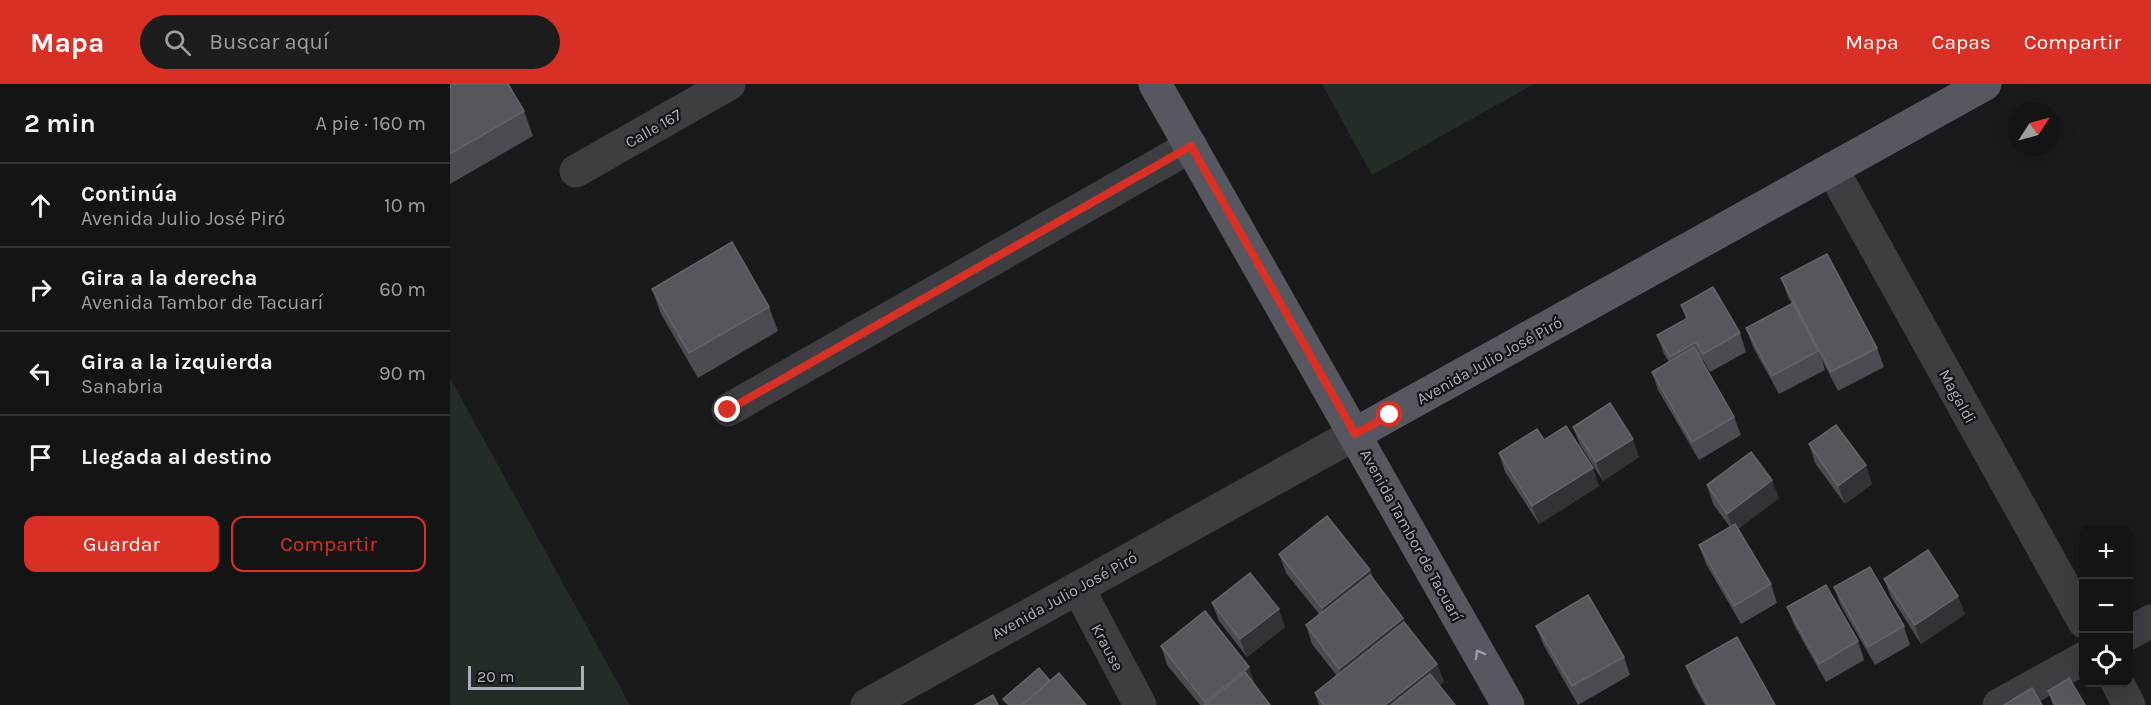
<!DOCTYPE html>
<html lang="es">
<meta charset="utf-8">
<style>
body{margin:0;font-family:Karla,sans-serif;background:#1d1d1e;color:#f1f3f6}
.controls{position:absolute;right:18px;bottom:18px;display:grid;overflow:hidden;border-radius:12px;box-shadow:0 6px 24px #0002}
.controls button{width:54px;height:54px;display:grid;place-items:center;padding:0;border:0;border-bottom:2px solid #333334;background:#141415;color:#f1f3f6;font:30px sans-serif}
.compass{position:absolute;left:1557px;top:18px;width:54px;height:54px;border-radius:50%;background:#141415;box-shadow:0 6px 24px #0002;rotate:54deg}
.scale{position:absolute;left:18px;bottom:15px;width:116px;box-sizing:border-box;padding-left:6px;border:3px solid #adaebb;border-top:0;font-size:16px;line-height:21px;white-space:nowrap;color:#adaebb;-webkit-text-stroke:4px #151417;paint-order:stroke}
.stop{position:absolute;width:18px;height:18px;margin:-14px;border:4px solid #d93025;border-radius:50%;background:#fff}
.stop.end{background:#d93025;border-color:#fff;box-shadow:0 2px 6px #0008}
.list{margin:0;padding:0;list-style:none}
h2{display:flex;justify-content:space-between;align-items:center;height:78px;margin:0;padding:0 24px;font-size:26px}
h2 small{font-size:20px;font-weight:400;color:#9d9ea0}
.list li{display:grid;grid-template-columns:39px 1fr auto;gap:18px;align-items:center;box-sizing:border-box;height:84px;padding:0 24px;border-top:2px solid #333334}
.list b{display:block;font-size:22px;white-space:nowrap}
.list p{margin:0;font-size:20px;white-space:nowrap;color:#9d9ea0}
.list em{font-size:20px;font-style:normal;color:#9d9ea0}
.actions{display:flex;gap:12px;padding:18px 24px}
.actions a{flex:1;padding:14px 0;border:2px solid #d93025;border-radius:12px;text-align:center;font-size:21px;color:#d93025}
.actions .main{background:#d93025;color:#fff}
.icon{flex:none;width:33px;height:33px;fill:none;stroke:currentColor;stroke-width:2;stroke-linecap:round;stroke-linejoin:round}
.map{position:relative;flex:none;width:1701px;height:621px;overflow:hidden}
header{display:flex;align-items:center;gap:36px;box-sizing:border-box;height:84px;padding:0 30px;background:#d93025;color:#fff}
header strong{font-size:28px}
nav{display:flex;gap:33px;margin-inline-start:auto;font-size:21px}
.search{width:420px;height:54px;background:#1d1d1e;display:flex;align-items:center;gap:15px;box-sizing:border-box;padding:0 21px;border-radius:33px;color:#9d9ea0;font-size:22px}
main{display:flex}
aside{flex:1;background:#141415}
.map>svg:first-child{display:block}
.green{fill:#232c26}
.lines{fill:none;stroke-linecap:round;stroke-linejoin:round}
.minor{stroke:#3d3d42;stroke-width:33}
.primary{stroke:#57575f;stroke-width:33}
.wall{fill:#4b4b51}
.shaded-wall{fill:#333337}
.building{fill:#56565c;stroke:#64646b;stroke-width:1.5}
.oneway{stroke:#9c9da9}
.route{stroke:#d93025;stroke-width:8}
.labels{text-anchor:middle;stroke-width:4.5;stroke-linejoin:round;paint-order:stroke}
.street-label{font-size:16px;fill:#adaebb;stroke:#151417}
</style>
<header>
<strong>Mapa</strong>
<div class="search"><svg class="icon" aria-label="search" viewBox="0 0 24 24"><circle cx="10" cy="10" r="6"/><path d="M15 15l6 6"/></svg>Buscar aquí</div>
<nav><a>Mapa</a><a>Capas</a><a>Compartir</a></nav>
</header>
<main>
<aside>
<h2>2 min<small>A pie · 160 m</small></h2>
<ul class="list">
<li><svg class="icon" aria-label="ahead" viewBox="0 0 24 24"><path d="M12 20V5M6 11l6-6 6 6"/></svg><div><b>Continúa</b><p>Avenida Julio José Piró</p></div><em>10 m</em></li>
<li><svg class="icon" aria-label="right" viewBox="0 0 24 24"><path d="M7 20v-9h11M14 6l5 5-5 5"/></svg><div><b>Gira a la derecha</b><p>Avenida Tambor de Tacuarí</p></div><em>60 m</em></li>
<li><svg class="icon" aria-label="left" viewBox="0 0 24 24"><path d="M17 20v-9H6M10 6l-5 5 5 5"/></svg><div><b>Gira a la izquierda</b><p>Sanabria</p></div><em>90 m</em></li>
<li><svg class="icon" aria-label="arrive" viewBox="0 0 24 24"><path d="M6 21V4h12l-3 4 3 4H6"/></svg><div><b>Llegada al destino</b></div></li>
</ul>
<div class="actions"><a class="main">Guardar</a><a>Compartir</a></div>
</aside>
<div class="map">
<svg width="1701" height="621" viewBox="0 0 1701 621">
<rect width="100%" height="100%" fill="#1a1a1c"/>
<g class="green">
<path d="M872,0H1084L922,91Z"/>
<path d="M0,294L180,621H0Z"/>
</g>
<g class="lines">
<g class="minor">
<path d="M1382,85L1634,538"/>
<path d="M126,87L279,0"/>
<path d="M278,326L741,62"/>
<path d="M628,504L690,621"/>
<path d="M1678,550L1701,537"/>
<path d="M1667,598L1679,621"/>
<path d="M417,621L905,350"/>
<path d="M1549,621L1634,574"/>
</g>
<g class="primary">
<path d="M705,0L1058,621"/>
<path d="M905,350L1535,0"/>
</g>
</g>
<g class="wall">
<path d="M0,0L74,27L83,52L0,100Z"/>
<path d="M1331,194L1427,264L1434,283L1388,307L1372,276L1375,286L1329,310L1303,263L1296,244L1342,220L1338,213Z"/>
<path d="M202,205L319,223L328,247L248,294L211,230Z"/>
<path d="M1231,221L1290,249L1296,268L1260,288L1253,276L1252,277L1284,333L1291,351L1249,376L1208,306L1202,288L1219,278L1214,270L1207,251L1236,235Z"/>
<path d="M1123,343L1189,373L1153,397L1130,361Z"/>
<path d="M1094,356L1149,402L1089,440L1055,388L1049,369Z"/>
<path d="M1359,360L1422,400L1395,420L1365,379Z"/>
<path d="M1257,401L1329,414L1288,445L1321,500L1327,519L1291,540L1256,480L1249,461L1280,443L1263,420Z"/>
<path d="M829,470L920,486L924,496L953,534L956,542L987,580L994,598L989,602L1005,621H869L865,609L887,592L862,560L856,541L869,530L836,489Z"/>
<path d="M1434,495L1515,530L1471,560L1441,513Z"/>
<path d="M1384,503L1454,542L1460,561L1425,581L1391,522Z"/>
<path d="M762,519L835,543L797,573L769,537Z"/>
<path d="M1337,523L1408,557L1414,576L1376,598L1344,541Z"/>
<path d="M1086,542L1174,573L1180,591L1128,621L1093,560Z"/>
<path d="M711,562L805,601L820,621H750L717,581Z"/>
<path d="M1236,582L1325,621H1255L1243,600Z"/>
<path d="M1598,607L1635,621H1603Z"/>
</g>
<g class="shaded-wall">
<path d="M1183,355L1189,373L1153,397L1146,378Z"/>
<path d="M1416,381L1422,400L1395,420L1388,402Z"/>
<path d="M1143,384L1149,402L1089,440L1082,422Z"/>
<path d="M1322,396L1329,414L1284,448L1277,430Z"/>
<path d="M920,486L927,504L879,543L872,524Z"/>
<path d="M1508,512L1515,530L1471,560L1465,541Z"/>
<path d="M829,525L835,543L797,573L790,555Z"/>
<path d="M953,534L960,552L896,603L889,585Z"/>
<path d="M987,580L994,598L965,621H935Z"/>
<path d="M799,583L805,601L780,621H756L755,618Z"/>
</g>
<g class="building">
<path d="M0,0H58L74,27L0,70Z"/>
<path d="M282,158L319,223L239,269L202,205Z"/>
<path d="M1377,170L1427,264L1381,288L1331,194Z"/>
<path d="M1263,203L1290,249L1253,270L1246,258L1220,273L1207,251L1238,234L1231,221Z"/>
<path d="M1343,219L1368,267L1322,292L1296,244Z"/>
<path d="M1244,263L1284,333L1242,358L1202,288Z"/>
<path d="M1160,319L1183,355L1146,378L1123,343Z"/>
<path d="M1386,341L1416,381L1388,402L1359,360Z"/>
<path d="M1116,342L1143,384L1082,422L1049,369L1087,345L1094,356Z"/>
<path d="M1301,368L1322,396L1277,430L1257,401Z"/>
<path d="M877,432L920,486L872,524L829,470Z"/>
<path d="M1285,440L1321,500L1284,522L1249,461Z"/>
<path d="M1478,466L1508,512L1465,541L1434,495Z"/>
<path d="M1420,483L1454,542L1418,563L1384,503Z"/>
<path d="M800,489L829,525L790,555L762,519Z"/>
<path d="M920,491L953,534L889,585L856,541Z"/>
<path d="M1376,501L1408,557L1369,580L1337,523Z"/>
<path d="M1138,511L1174,573L1122,602L1086,542Z"/>
<path d="M755,527L799,583L755,618L711,562Z"/>
<path d="M954,538L987,580L935,621H874L865,609Z"/>
<path d="M1287,553L1325,621H1258L1236,582Z"/>
<path d="M589,584L600,597L572,621H559L553,615Z"/>
<path d="M795,588L820,621H754Z"/>
<path d="M609,589L636,621H572Z"/>
<path d="M980,590L1005,621H941Z"/>
<path d="M1619,594L1635,621H1606L1598,607Z"/>
<path d="M1582,604L1592,621H1554Z"/>
<path d="M543,611L548,621H525Z"/>
</g>
<defs><path id="oneway-chevron" d="M-2-3.5L2.5 0L-2 3.5" fill="none" stroke-width="1.6" stroke-linecap="round" stroke-linejoin="round" transform="scale(1.5)"/></defs>
<use class="oneway" href="#oneway-chevron" transform="translate(1029 570) rotate(-119)"/>
<g class="lines">
<path class="route" d="M278,326L741,62L905,350L940,331"/>
</g>
<g class="labels">
<g class="street-label">
<text transform="translate(203 44) rotate(-30)" y="6">Calle 167</text>
<text transform="translate(1039 276) rotate(-29)" y="6">Avenida Julio José Piró</text>
<text transform="translate(1508 312) rotate(61)" y="6">Magaldi</text>
<text transform="translate(962 451) rotate(61)" y="6">Avenida Tambor de Tacuarí</text>
<text transform="translate(614 511) rotate(-29)" y="6">Avenida Julio José Piró</text>
<text transform="translate(658 563) rotate(62)" y="6">Krause</text>
</g>
</g>
</svg>
<div class="controls">
<button>+</button>
<button>−</button>
<button><svg class="icon" aria-label="locate" viewBox="0 0 24 24"><circle cx="12" cy="12" r="6"/><path d="M12 2v4M12 18v4M2 12h4M18 12h4"/></svg></button>
</div>
<svg class="compass" viewBox="-18 -18 36 36"><path d="M0-13l5 13h-10z" fill="#e53935"/><path d="M0 13l5-13h-10z" fill="#9d9ea0"/></svg>
<div class="scale">20 m</div>
<div class="stop" style="left:940px;top:331px"></div>
<div class="stop end" style="left:278px;top:326px"></div>
</div>
</main>
